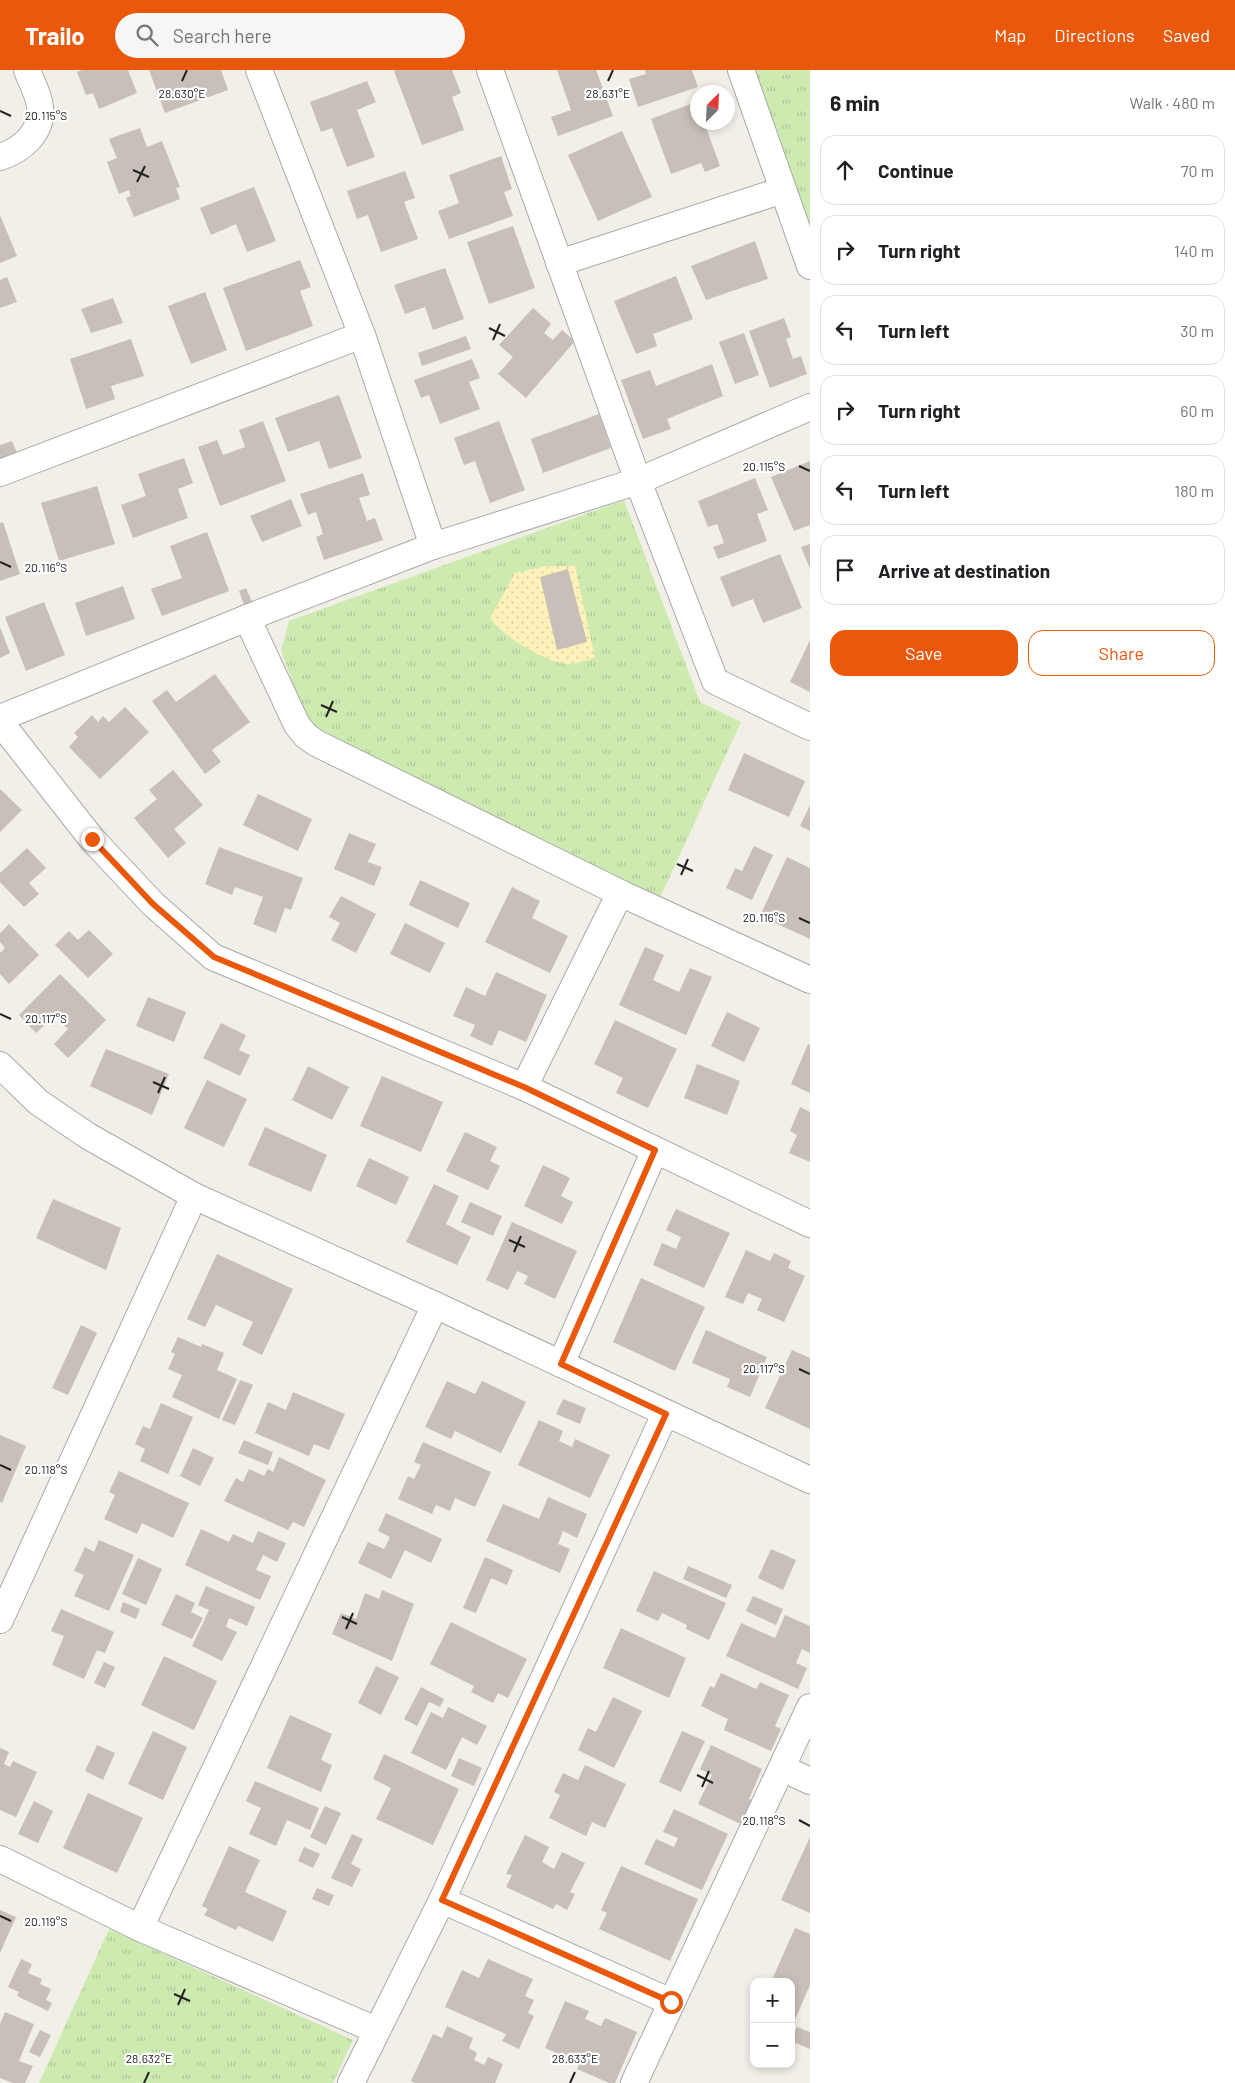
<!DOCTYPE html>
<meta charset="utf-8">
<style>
body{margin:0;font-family:Barlow,sans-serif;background:#f6f6f6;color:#202124}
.controls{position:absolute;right:15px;bottom:15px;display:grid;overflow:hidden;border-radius:10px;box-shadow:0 2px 8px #0003}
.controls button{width:45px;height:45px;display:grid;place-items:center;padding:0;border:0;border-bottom:1px solid #e0e0e0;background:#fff;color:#202124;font:25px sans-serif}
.compass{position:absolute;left:690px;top:15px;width:45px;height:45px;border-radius:50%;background:#fff;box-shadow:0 2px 8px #0003;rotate:24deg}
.stop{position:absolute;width:15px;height:15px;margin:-11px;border:4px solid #ea580c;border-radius:50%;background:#fff}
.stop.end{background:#ea580c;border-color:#fff;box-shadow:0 1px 5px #0008}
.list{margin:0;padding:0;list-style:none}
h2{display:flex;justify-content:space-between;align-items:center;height:65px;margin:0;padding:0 20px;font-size:21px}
h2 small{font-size:16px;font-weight:400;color:#757577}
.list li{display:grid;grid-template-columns:32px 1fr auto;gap:15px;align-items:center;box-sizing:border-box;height:70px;margin:0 10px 10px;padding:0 10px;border:1px solid #e0e0e0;border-radius:15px}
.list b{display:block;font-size:19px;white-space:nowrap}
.list em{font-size:16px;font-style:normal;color:#757577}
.actions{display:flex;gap:10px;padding:15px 20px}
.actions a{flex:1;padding:11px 0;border:1px solid #ea580c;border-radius:15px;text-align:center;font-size:18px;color:#ea580c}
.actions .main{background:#ea580c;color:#fff}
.icon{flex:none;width:28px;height:28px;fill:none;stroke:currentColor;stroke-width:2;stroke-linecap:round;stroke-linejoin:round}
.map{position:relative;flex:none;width:810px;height:2013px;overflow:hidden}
header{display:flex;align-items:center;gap:30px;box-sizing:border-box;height:70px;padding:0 25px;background:#ea580c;color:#fff}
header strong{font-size:24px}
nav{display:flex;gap:28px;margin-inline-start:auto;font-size:18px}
.search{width:350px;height:45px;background:#f6f6f6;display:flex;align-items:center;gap:12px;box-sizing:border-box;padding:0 18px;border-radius:28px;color:#757577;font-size:19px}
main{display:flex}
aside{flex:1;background:#fff}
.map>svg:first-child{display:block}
.grass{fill:url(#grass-tufts)}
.sand{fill:url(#sand-dots)}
.building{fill:#c7bfb8}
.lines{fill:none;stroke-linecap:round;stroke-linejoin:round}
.minor-casing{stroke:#a9a9a9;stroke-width:28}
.minor{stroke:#fff;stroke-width:26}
.route{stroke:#ea580c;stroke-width:6}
.ticks{fill:none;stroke:#222;stroke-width:2}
.ticks-label{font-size:12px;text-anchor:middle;fill:#222;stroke:#fff;stroke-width:4.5;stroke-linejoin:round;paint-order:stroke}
</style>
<header>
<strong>Trailo</strong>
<div class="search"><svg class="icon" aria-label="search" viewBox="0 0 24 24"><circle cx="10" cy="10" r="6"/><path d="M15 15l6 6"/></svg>Search here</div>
<nav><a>Map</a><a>Directions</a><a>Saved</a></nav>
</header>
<main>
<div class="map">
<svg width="810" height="2013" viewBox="0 0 810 2013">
<defs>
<pattern id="grass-tufts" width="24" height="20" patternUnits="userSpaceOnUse" patternTransform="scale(1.25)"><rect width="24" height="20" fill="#cdebb0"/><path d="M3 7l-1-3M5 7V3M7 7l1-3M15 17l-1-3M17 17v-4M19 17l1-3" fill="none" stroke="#b0c997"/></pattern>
<pattern id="sand-dots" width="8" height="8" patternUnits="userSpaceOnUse" patternTransform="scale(1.25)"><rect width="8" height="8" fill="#fff1ba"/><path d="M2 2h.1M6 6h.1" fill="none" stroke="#dacea0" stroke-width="1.8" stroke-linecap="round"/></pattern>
</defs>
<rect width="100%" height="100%" fill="#f2efe9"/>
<g class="grass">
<path d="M746,0H810V182Z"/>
<path d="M624,430L700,632L741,652L659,830L326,667L306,648L281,581L289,551Z"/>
<path d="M109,1859L353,1970L333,2013H39Z"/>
</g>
<path class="sand" d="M546,496H575L595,588C587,590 576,594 568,594C544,592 504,567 490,548L515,503Z"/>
<g class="building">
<path d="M82,0H128L137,23L99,39L93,23L86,25L77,2Z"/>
<path d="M149,0H221L228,20L165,43Z"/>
<path d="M396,0H452L461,23L452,27L464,60L422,75L394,1Z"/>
<path d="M557,0H596L613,46L558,66L551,47L571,40Z"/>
<path d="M645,0H692L698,17L638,37L629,9L646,4Z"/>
<path d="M367,11L376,32L357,40L375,87L347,97L332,58L321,62L310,32Z"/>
<path d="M696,32L698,52H704L720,96L705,102L701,93L671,104L651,49Z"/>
<path d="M140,58L147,77L162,71L180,117L176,118L180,129L134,147L126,128L131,126L129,120L119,124L107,92L117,88L109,69Z"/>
<path d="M622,61L652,127L598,151L568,85Z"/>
<path d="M501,86L512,119L504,122L513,146L449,169L438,141L459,133L449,105Z"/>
<path d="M405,101L415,128L404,132L418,169L381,182L368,145L357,149L347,121Z"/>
<path d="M254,117L276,171L247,182L236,154L211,165L200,138Z"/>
<path d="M0,145L17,186L0,193Z"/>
<path d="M513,156L535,218L489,234L467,172Z"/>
<path d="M755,171L768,209L706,230L691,196Z"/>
<path d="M300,190L311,217L300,221L313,256L246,281L223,218Z"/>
<path d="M445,198L464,249L433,260L425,237L405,244L394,215Z"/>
<path d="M676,206L693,249L653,264L657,276L636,284L614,231Z"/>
<path d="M7,207L17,232L0,238V210Z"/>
<path d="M205,222L227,280L191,294L168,236Z"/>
<path d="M113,228L123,253L91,263L81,239Z"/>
<path d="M533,238L551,254L544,263L553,270L562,260L575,271L526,328L498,304L513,287L499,275Z"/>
<path d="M784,248L791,267L786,269L793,289L801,286L807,304L770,318L749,261Z"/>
<path d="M744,263L759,305L735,314L719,272Z"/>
<path d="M466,266L471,279L422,296L418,283Z"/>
<path d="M131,269L144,306L111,316L115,329L86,339L70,289Z"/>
<path d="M472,289L480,308L469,312L480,339L440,354L429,325L421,328L414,310Z"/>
<path d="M712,294L723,326L667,349L671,359L643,369L621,310L650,300L656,316Z"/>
<path d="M339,325L362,388L329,399L319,371L288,382L275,348Z"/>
<path d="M599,344L611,378L543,403L531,369Z"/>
<path d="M263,351L286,411L220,436L198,377L217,370L223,385L245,377L239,360Z"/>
<path d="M499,351L525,420L490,433L475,391L464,395L454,368Z"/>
<path d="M12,371L17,383L0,389V375Z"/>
<path d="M184,388L193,413L178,419L188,448L133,468L121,435L146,426L138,404Z"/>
<path d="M810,391V455L794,461L771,407Z"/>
<path d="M363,403L370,425L359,428L367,451L375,448L383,470L324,490L316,467L323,464L316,442L308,445L300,424Z"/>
<path d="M755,408L768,440L757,444L767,471L718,489L713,477L724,473L717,454L708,457L698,431Z"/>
<path d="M97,416L115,474L59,491L41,433Z"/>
<path d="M291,429L302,456L262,472L250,446Z"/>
<path d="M3,452L20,504L0,511V453Z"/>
<path d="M207,462L229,521L162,546L151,519L182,508L170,476Z"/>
<path d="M810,474V499L801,477Z"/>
<path d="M780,484L802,538L763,553L753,529L732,537L720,507Z"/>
<path d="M568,499L587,572L557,580L540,507Z"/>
<path d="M123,516L135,549L86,566L75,533Z"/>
<path d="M246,518L252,532L244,535L239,521Z"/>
<path d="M44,532L65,585L26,601L5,547Z"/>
<path d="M0,557L10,583L0,588Z"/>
<path d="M810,570V622L790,612Z"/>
<path d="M215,604L250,652L212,680L221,692L205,704L152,631L167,620L176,632Z"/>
<path d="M125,637L149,662L100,709L69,677L78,667L74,663L92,645L98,652L103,646L109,652Z"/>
<path d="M744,683L805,711L789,747L728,720Z"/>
<path d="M173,700L203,735L174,759L186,773L168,788L134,748L157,729L149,720Z"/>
<path d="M0,719L22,740L0,762Z"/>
<path d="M258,724L312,749L298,781L243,755Z"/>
<path d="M810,735V761L800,756Z"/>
<path d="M349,763L376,774L368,792L382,797L374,816L334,799Z"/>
<path d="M754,776L773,785L752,830L726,818L735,798L742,801Z"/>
<path d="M219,777L303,808L291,840L285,838L276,863L253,854L263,827L235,817L232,825L205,814Z"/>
<path d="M27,778L46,798L29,813L39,824L24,837L0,812V803Z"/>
<path d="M787,787L810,798V869L760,846Z"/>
<path d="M420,810L470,833L458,858L409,835Z"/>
<path d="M512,817L540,831L532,848L568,866L550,903L485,872Z"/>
<path d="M341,826L376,844L356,883L331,870L340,853L329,847Z"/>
<path d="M405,853L445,873L430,903L390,884Z"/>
<path d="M9,854L39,885L9,914L0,904V883L5,878L0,872V863Z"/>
<path d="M89,860L113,884L88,908L55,875L69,861L78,870Z"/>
<path d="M645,877L664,885L653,910L679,922L690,898L712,907L686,965L619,935Z"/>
<path d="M496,902L547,925L526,972L499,960L492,976L470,966L475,955L453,946L466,917L485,926Z"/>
<path d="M60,904L106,950L68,988L54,974L68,959L54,946L36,963L19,945Z"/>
<path d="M148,927L186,942L174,972L136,956Z"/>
<path d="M727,942L760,958L744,992L711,976Z"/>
<path d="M615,950L677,979L648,1038L616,1023L623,1008L594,994Z"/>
<path d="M221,953L246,965L239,980L250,985L240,1006L203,988Z"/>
<path d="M808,974L810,975V1023L791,1014Z"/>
<path d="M106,979L169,1004L152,1045L90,1016Z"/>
<path d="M697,994L740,1011L727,1045L684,1028Z"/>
<path d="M308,996L349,1017L332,1050L292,1030Z"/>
<path d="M382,1006L443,1032L421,1082L360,1056Z"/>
<path d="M207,1010L247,1029L224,1077L184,1058Z"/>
<path d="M800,1037L810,1042V1092L789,1083L797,1065L790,1061Z"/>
<path d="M265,1057L327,1085L311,1122L248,1095Z"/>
<path d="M465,1062L497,1077L490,1091L500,1096L488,1120L446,1101Z"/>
<path d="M369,1088L409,1107L396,1135L356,1116Z"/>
<path d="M543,1095L570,1108L561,1126L573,1132L562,1154L524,1136Z"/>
<path d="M434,1114L459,1126L446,1154L471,1167L457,1195L406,1172Z"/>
<path d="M53,1129L121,1158L106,1200L36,1168Z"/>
<path d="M470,1132L502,1146L493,1166L461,1152Z"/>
<path d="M676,1139L730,1163L704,1218L653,1195L662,1173L676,1179L681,1167L666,1160Z"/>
<path d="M512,1152L577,1181L555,1229L524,1214L528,1206L517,1201L508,1220L486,1210Z"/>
<path d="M746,1180L770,1191L774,1183L791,1191L788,1198L805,1206L784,1252L757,1240L762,1229L748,1223L743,1234L725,1227Z"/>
<path d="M217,1184L293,1219L262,1285L242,1275L253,1252L216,1235L205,1257L187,1249Z"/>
<path d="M641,1208L705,1237L675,1301L613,1272Z"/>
<path d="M81,1255L97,1263L68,1325L52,1318Z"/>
<path d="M706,1260L767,1287L750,1327L727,1317L730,1309L692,1293Z"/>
<path d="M178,1267L201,1277L202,1274L224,1283L217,1300L237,1309L219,1349L172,1327L182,1305L168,1299L175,1284L171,1282Z"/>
<path d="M792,1280L810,1288V1359L765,1338Z"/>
<path d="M240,1310L253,1315L235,1355L222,1350Z"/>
<path d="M447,1311L475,1324L482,1311L526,1332L501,1383L455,1361L451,1369L425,1357Z"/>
<path d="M293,1322L345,1344L329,1380L314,1374L309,1386L255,1363L268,1332L286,1340Z"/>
<path d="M563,1329L586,1338L580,1354L556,1344Z"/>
<path d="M161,1333L193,1347L168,1404L140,1391L145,1379L135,1374L143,1356L150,1359Z"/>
<path d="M539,1350L563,1361L559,1371L572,1377L575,1369L610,1385L590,1428L518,1395Z"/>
<path d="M0,1365L26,1376L2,1433L0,1432Z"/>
<path d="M244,1370L273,1382L268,1395L238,1383Z"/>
<path d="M423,1372L491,1402L475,1437L455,1428L450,1441L436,1435L432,1444L398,1429L408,1406L414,1409L421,1395L414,1392Z"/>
<path d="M193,1378L214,1388L200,1416L180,1406Z"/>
<path d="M279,1387L326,1410L304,1457L293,1452L288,1460L224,1431L236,1408L243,1412L249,1399L264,1406L268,1399L273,1402Z"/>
<path d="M119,1401L189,1433L173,1468L142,1453L137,1464L104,1449L115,1425L109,1422Z"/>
<path d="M548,1427L587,1444L577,1468L563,1461L558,1474L570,1479L560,1503L486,1471L503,1434L539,1449Z"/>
<path d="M386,1443L442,1469L431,1493L405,1480L391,1509L358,1493L368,1472L384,1479L390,1467L378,1461Z"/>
<path d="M201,1459L229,1472L233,1464L253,1473L258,1461L286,1473L277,1492L263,1485L256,1500L271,1506L260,1530L185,1495Z"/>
<path d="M99,1470L134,1485L109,1541L74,1526L84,1505L74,1501L85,1477L94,1482Z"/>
<path d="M771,1479L796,1490L783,1520L758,1508Z"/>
<path d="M485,1487L513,1500L507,1515L491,1508L476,1543L463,1538Z"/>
<path d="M138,1488L162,1499L146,1535L122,1524Z"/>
<path d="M688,1496L732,1515L726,1528L683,1509Z"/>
<path d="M654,1501L726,1533L709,1570L686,1559L687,1555L662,1543L658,1551L636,1541Z"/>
<path d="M206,1516L255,1537L247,1556L229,1548L226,1557L237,1562L222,1591L192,1576L209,1540L198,1535Z"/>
<path d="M382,1520L414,1534L392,1591L332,1564L341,1543L356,1549L365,1523L379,1529Z"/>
<path d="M176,1524L195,1533L191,1542L203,1548L192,1569L161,1555Z"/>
<path d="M753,1526L783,1539L776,1555L746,1541Z"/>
<path d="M123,1532L140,1539L136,1549L120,1542Z"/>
<path d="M61,1539L114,1562L105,1583L97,1580L84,1609L52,1595L64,1566L51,1561Z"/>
<path d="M785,1545L810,1556V1583L802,1579L796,1593L807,1598L798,1619L726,1586L741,1553L775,1568Z"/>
<path d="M451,1552L527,1589L508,1628L498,1623L493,1633L471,1622L474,1616L430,1594Z"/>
<path d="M621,1558L686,1588L669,1628L603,1598Z"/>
<path d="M164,1586L217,1611L194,1660L141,1635Z"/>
<path d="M104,1592L115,1597L105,1618L94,1613Z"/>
<path d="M376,1596L399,1607L381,1645L358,1633Z"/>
<path d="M721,1603L756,1619L760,1612L789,1625L775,1656L781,1659L771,1681L724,1660L728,1649L701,1636L710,1616L714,1618Z"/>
<path d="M421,1617L444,1629L440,1637L429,1632L417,1656L404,1649Z"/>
<path d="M613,1627L642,1641L614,1698L578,1680L588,1658L596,1662Z"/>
<path d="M448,1637L487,1656L477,1675L462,1667L446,1700L411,1683L431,1642L443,1648Z"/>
<path d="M290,1645L332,1664L321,1690L332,1695L321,1722L267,1698Z"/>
<path d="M153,1661L187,1677L163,1730L128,1714Z"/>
<path d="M682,1661L705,1671L681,1722L659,1712Z"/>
<path d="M97,1675L115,1683L103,1710L85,1701Z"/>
<path d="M711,1675L762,1699L749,1729L756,1732L745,1756L698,1734L712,1705L700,1699Z"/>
<path d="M0,1678L9,1682L4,1694L10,1697L13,1691L37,1702L16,1747L0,1740Z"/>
<path d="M384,1684L459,1719L433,1775L376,1749L391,1718L373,1709Z"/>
<path d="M459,1688L482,1698L474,1716L451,1706Z"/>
<path d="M585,1695L626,1714L605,1758L592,1752L586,1766L549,1748L560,1725L554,1722L563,1703L578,1710Z"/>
<path d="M255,1711L319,1738L310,1760L287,1750L276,1776L249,1764L261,1738L246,1731Z"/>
<path d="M88,1723L143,1748L117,1803L63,1778Z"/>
<path d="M34,1731L53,1741L38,1773L18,1764Z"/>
<path d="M325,1736L341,1743L326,1775L310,1767Z"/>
<path d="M674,1739L728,1764L702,1820L644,1794L656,1769L674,1777L678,1768L663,1762Z"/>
<path d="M352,1764L363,1769L351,1794L361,1799L352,1817L331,1808Z"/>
<path d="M525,1765L549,1777L542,1792L554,1799L562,1782L585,1793L570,1822L575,1824L567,1840L556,1834L553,1839L506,1817L512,1805L506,1804Z"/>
<path d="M810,1767V1843L781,1830Z"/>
<path d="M229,1776L260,1790L245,1822L287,1841L273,1872L238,1856L236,1860L204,1845L208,1839L202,1836Z"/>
<path d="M304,1777L320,1784L313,1798L298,1791Z"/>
<path d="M621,1796L698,1829L670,1891L599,1859L607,1843L601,1840Z"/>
<path d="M317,1818L334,1825L329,1836L312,1829Z"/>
<path d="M0,1840L16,1847L0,1883Z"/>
<path d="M795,1858L810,1864V1915L791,1959V1912H771Z"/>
<path d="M21,1889L32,1894L28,1903L42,1909L40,1914L51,1919L46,1930L52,1933L48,1941L17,1926L19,1922L8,1917Z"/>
<path d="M488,1889L533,1909L525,1926L534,1930L528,1943L534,1946L519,1979L502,1971L506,1964L445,1937L462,1900L479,1908Z"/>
<path d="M565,1931L589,1941L585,1949L601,1956L605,1948L637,1962L615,2013H609L577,1999L580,1993L545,1978Z"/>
<path d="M5,1942L34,1954L19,1991L33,1996L25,2013H13L0,2008V1954Z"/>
<path d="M447,1956L473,1968L469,1978L477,1983L474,1990L484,1995L488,1987L503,1994L495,2013H415L411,2011L433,1964L442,1968Z"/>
<path d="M797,1957L810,1962V1979L791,1971Z"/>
<path d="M40,1960L51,1965L40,1987L29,1982Z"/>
</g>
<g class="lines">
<defs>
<g id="minor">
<path d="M490,0L638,411L715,611L810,657"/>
<path d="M741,0L810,196"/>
<path d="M0,87C22,80 43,62 40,37C39,25 31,11 27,0"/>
<path d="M559,193L783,120"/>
<path d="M362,265L433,476"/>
<path d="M0,403L362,265L259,0"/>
<path d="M247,548L297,655L306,666L316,673L620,823L810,910"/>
<path d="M0,648L247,548L433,476L638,411L810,337"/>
<path d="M0,652L92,769L153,834L213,887L524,1017L810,1154"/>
<path d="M0,995L38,1032L88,1066L194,1126L435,1235L810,1410"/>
<path d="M524,1017L620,823"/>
<path d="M561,1294L655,1080"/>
<path d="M0,1550L194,1126"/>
<path d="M782,1698L810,1711"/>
<path d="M0,1789L140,1858L376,1960"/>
<path d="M442,1830L671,1932"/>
<path d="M140,1858L435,1235"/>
<path d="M351,2013L442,1830L665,1344"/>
<path d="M634,2013L810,1637"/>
</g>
</defs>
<use href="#minor" class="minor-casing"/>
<use href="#minor" class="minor"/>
</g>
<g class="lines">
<path class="route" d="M92,769L153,834L214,887L524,1017L655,1080L561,1294L666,1344L442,1830L671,1932"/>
</g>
<path class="ticks" d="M182,11L187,0M608,11L613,0M0,41L11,46M133,100L149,107M137,112L145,96M489,258L505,266M493,270L500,254M799,396L810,401M0,492L11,497M321,635L337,642M326,647L333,631M677,794L693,801M681,805L688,789M799,848L810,853M0,944L11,949M153,1012L169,1019M158,1023L165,1007M509,1170L525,1177M514,1182L521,1166M799,1299L810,1304M0,1395L11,1400M342,1547L357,1554M346,1559L353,1543M697,1705L713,1713M702,1717L709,1701M799,1750L810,1756M0,1846L11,1851M174,1924L190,1931M178,1935L185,1919M144,2013L149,2002M570,2013L575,2002"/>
<g class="ticks-label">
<text x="182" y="28">28.630°E</text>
<text x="608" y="28">28.631°E</text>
<text x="46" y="50">20.115°S</text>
<text x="764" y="401">20.115°S</text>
<text x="46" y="502">20.116°S</text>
<text x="764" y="852">20.116°S</text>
<text x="46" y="953">20.117°S</text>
<text x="764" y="1303">20.117°S</text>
<text x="46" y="1404">20.118°S</text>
<text x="764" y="1755">20.118°S</text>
<text x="46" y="1856">20.119°S</text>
<text x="149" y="1993">28.632°E</text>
<text x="575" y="1993">28.633°E</text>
</g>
</svg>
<div class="controls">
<button>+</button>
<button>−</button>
</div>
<svg class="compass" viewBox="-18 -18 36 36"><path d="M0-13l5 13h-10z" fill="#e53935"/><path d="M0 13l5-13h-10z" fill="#757577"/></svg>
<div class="stop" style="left:671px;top:1932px"></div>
<div class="stop end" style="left:92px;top:769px"></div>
</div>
<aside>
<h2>6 min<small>Walk · 480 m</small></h2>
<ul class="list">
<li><svg class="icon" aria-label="ahead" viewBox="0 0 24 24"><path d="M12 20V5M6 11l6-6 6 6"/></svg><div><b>Continue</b></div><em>70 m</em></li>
<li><svg class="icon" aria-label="right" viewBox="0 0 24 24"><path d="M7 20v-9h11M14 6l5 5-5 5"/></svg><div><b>Turn right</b></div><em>140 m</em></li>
<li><svg class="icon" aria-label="left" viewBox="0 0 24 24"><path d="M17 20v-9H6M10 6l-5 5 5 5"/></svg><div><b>Turn left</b></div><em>30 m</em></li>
<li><svg class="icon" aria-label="right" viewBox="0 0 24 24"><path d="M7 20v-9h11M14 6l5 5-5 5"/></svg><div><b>Turn right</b></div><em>60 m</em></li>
<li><svg class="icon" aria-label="left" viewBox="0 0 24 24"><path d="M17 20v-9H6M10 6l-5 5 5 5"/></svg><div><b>Turn left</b></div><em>180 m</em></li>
<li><svg class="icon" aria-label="arrive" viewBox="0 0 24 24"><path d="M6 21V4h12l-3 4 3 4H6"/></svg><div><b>Arrive at destination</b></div></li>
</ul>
<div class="actions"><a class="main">Save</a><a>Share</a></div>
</aside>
</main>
